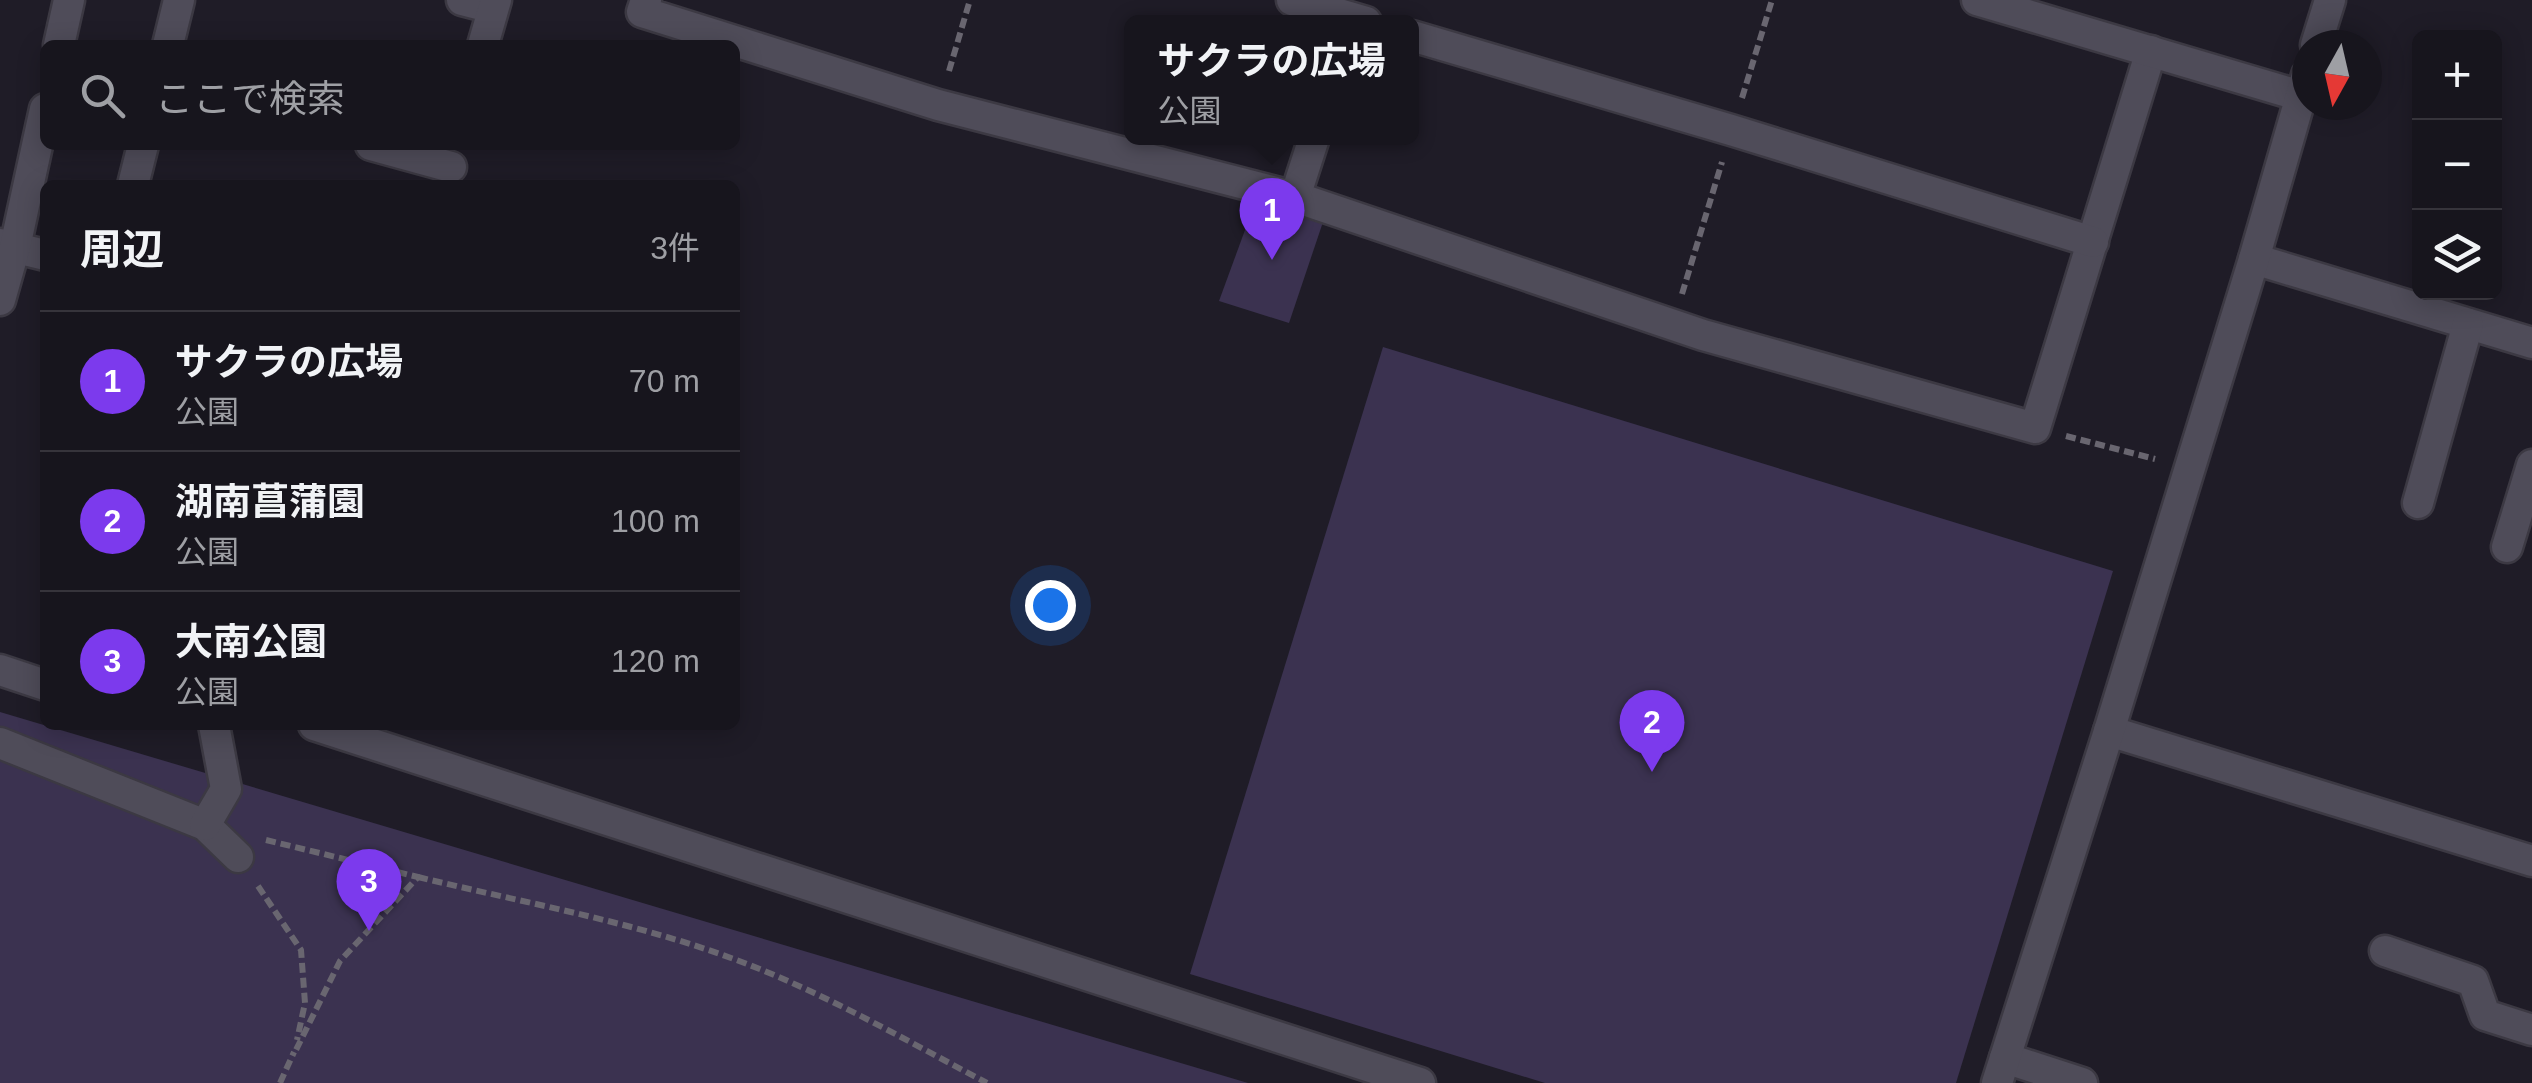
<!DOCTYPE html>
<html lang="ja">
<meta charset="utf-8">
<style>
body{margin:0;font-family:Helvetica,"Noto Sans JP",sans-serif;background:#24222a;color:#f1f3f6}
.controls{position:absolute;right:30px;top:30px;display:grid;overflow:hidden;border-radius:15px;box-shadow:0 5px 25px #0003}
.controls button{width:90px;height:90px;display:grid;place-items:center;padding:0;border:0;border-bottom:2px solid #36343b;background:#17151d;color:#f1f3f6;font:50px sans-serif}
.compass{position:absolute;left:2292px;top:30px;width:90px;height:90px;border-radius:50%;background:#17151d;box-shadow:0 5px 25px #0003;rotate:188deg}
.you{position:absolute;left:1050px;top:605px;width:35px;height:35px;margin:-25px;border:8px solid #fff;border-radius:50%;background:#1a73e8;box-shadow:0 0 0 15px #1a73e833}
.badge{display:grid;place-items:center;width:65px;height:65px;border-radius:50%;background:#7c3aed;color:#fff;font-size:32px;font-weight:700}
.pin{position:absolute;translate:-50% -82px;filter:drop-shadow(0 2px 5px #0008)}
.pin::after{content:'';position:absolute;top:52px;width:35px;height:30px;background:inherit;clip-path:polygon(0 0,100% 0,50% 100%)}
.popup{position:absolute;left:1124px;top:15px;width:295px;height:130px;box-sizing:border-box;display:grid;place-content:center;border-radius:15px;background:#17151d;filter:drop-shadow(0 2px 8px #0005);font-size:32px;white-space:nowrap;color:#9e9fa4}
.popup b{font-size:38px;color:#f1f3f6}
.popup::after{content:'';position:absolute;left:50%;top:100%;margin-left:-20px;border:20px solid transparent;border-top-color:#17151d}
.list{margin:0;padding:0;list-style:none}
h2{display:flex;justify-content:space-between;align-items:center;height:130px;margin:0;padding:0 40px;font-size:42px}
h2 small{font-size:32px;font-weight:400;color:#9e9fa4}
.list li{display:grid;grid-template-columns:65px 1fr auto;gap:30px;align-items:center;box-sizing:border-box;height:140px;padding:0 40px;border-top:2px solid #36343b}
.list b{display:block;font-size:38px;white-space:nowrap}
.list p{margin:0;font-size:32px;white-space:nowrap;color:#9e9fa4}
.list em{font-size:32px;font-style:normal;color:#9e9fa4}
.icon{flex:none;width:55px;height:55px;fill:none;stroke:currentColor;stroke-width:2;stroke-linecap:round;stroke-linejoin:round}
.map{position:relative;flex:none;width:2532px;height:1083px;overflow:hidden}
.search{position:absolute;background:#17151d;box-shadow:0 5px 25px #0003;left:40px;top:40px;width:700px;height:110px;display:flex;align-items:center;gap:25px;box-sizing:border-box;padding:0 35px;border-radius:15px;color:#9e9fa4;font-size:38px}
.panel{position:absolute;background:#17151d;box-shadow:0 5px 25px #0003;left:40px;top:180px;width:700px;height:550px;border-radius:15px}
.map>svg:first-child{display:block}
.green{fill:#3b3250}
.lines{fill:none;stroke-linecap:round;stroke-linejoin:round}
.minor-casing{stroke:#3c3943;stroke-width:35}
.path{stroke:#696670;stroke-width:6;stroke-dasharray:10 5;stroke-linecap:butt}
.minor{stroke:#4f4c59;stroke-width:30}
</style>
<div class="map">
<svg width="2532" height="1083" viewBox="0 0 2532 1083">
<rect width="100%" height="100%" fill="#1f1c27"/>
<g class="green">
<path d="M1256,200L1324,219L1289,323L1219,301Z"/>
<path d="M1383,347L2113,571L1956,1083H1545L1190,974Z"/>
<path d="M0,712L1248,1083H0Z"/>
</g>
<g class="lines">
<defs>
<g id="minor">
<path d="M462,0L493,8"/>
<path d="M646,0L642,12L938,105L1295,197L1703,335L2035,428L2151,51"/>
<path d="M1292,0L1366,22"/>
<path d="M1977,0L2301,96"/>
<path d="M1412,36L1731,130L2093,242"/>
<path d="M59,45L69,0"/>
<path d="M168,45L179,0"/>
<path d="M483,45L496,0"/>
<path d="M2316,45L2330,0"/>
<path d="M371,145L451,167"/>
<path d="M133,185L143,145"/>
<path d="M1295,197L1314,138"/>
<path d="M0,244L45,255"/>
<path d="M2254,259L2532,343"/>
<path d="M0,300L15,247L45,109"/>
<path d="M2418,503L2468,324"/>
<path d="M2507,547L2532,465"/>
<path d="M0,670L45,685"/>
<path d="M314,725L1420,1083"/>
<path d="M2109,731L2532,861"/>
<path d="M0,743L205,825L238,857"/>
<path d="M205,825L226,789L214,725"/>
<path d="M2385,951L2473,981L2485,1015L2532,1030"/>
<path d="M2005,1058L2082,1083"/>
<path d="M1997,1083L2109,731L2254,259L2307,75"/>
</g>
</defs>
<use href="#minor" class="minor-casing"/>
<g class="path">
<path d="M949,71L970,0"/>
<path d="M1742,98L1772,0"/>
<path d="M1682,294L1722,162"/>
<path d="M2066,436L2155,459"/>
<path d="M266,840L418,877L340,961L294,1054"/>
<path d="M418,877C533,905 653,925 762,970C840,1002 913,1044 987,1083"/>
<path d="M258,886L301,950L305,1003L297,1040"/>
<path d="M280,1083L294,1052"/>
</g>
<use href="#minor" class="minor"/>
</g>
</svg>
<div class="controls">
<button>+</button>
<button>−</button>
<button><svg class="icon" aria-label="layers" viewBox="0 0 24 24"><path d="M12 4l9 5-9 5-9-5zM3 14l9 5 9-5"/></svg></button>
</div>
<svg class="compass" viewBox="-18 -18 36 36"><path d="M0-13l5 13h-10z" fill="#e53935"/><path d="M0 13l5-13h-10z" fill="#9e9fa4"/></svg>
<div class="you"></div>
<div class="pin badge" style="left:1272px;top:260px">1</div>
<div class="popup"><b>サクラの広場</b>公園</div>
<div class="pin badge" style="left:1652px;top:772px">2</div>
<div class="pin badge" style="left:369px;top:931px">3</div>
<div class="search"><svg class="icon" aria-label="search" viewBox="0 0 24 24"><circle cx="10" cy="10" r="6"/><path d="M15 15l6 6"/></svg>ここで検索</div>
<section class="panel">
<h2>周辺<small>3件</small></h2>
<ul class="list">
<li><span class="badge">1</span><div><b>サクラの広場</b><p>公園</p></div><em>70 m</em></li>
<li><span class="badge">2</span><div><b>湖南菖蒲園</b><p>公園</p></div><em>100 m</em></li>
<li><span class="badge">3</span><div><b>大南公園</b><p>公園</p></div><em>120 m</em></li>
</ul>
</section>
</div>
